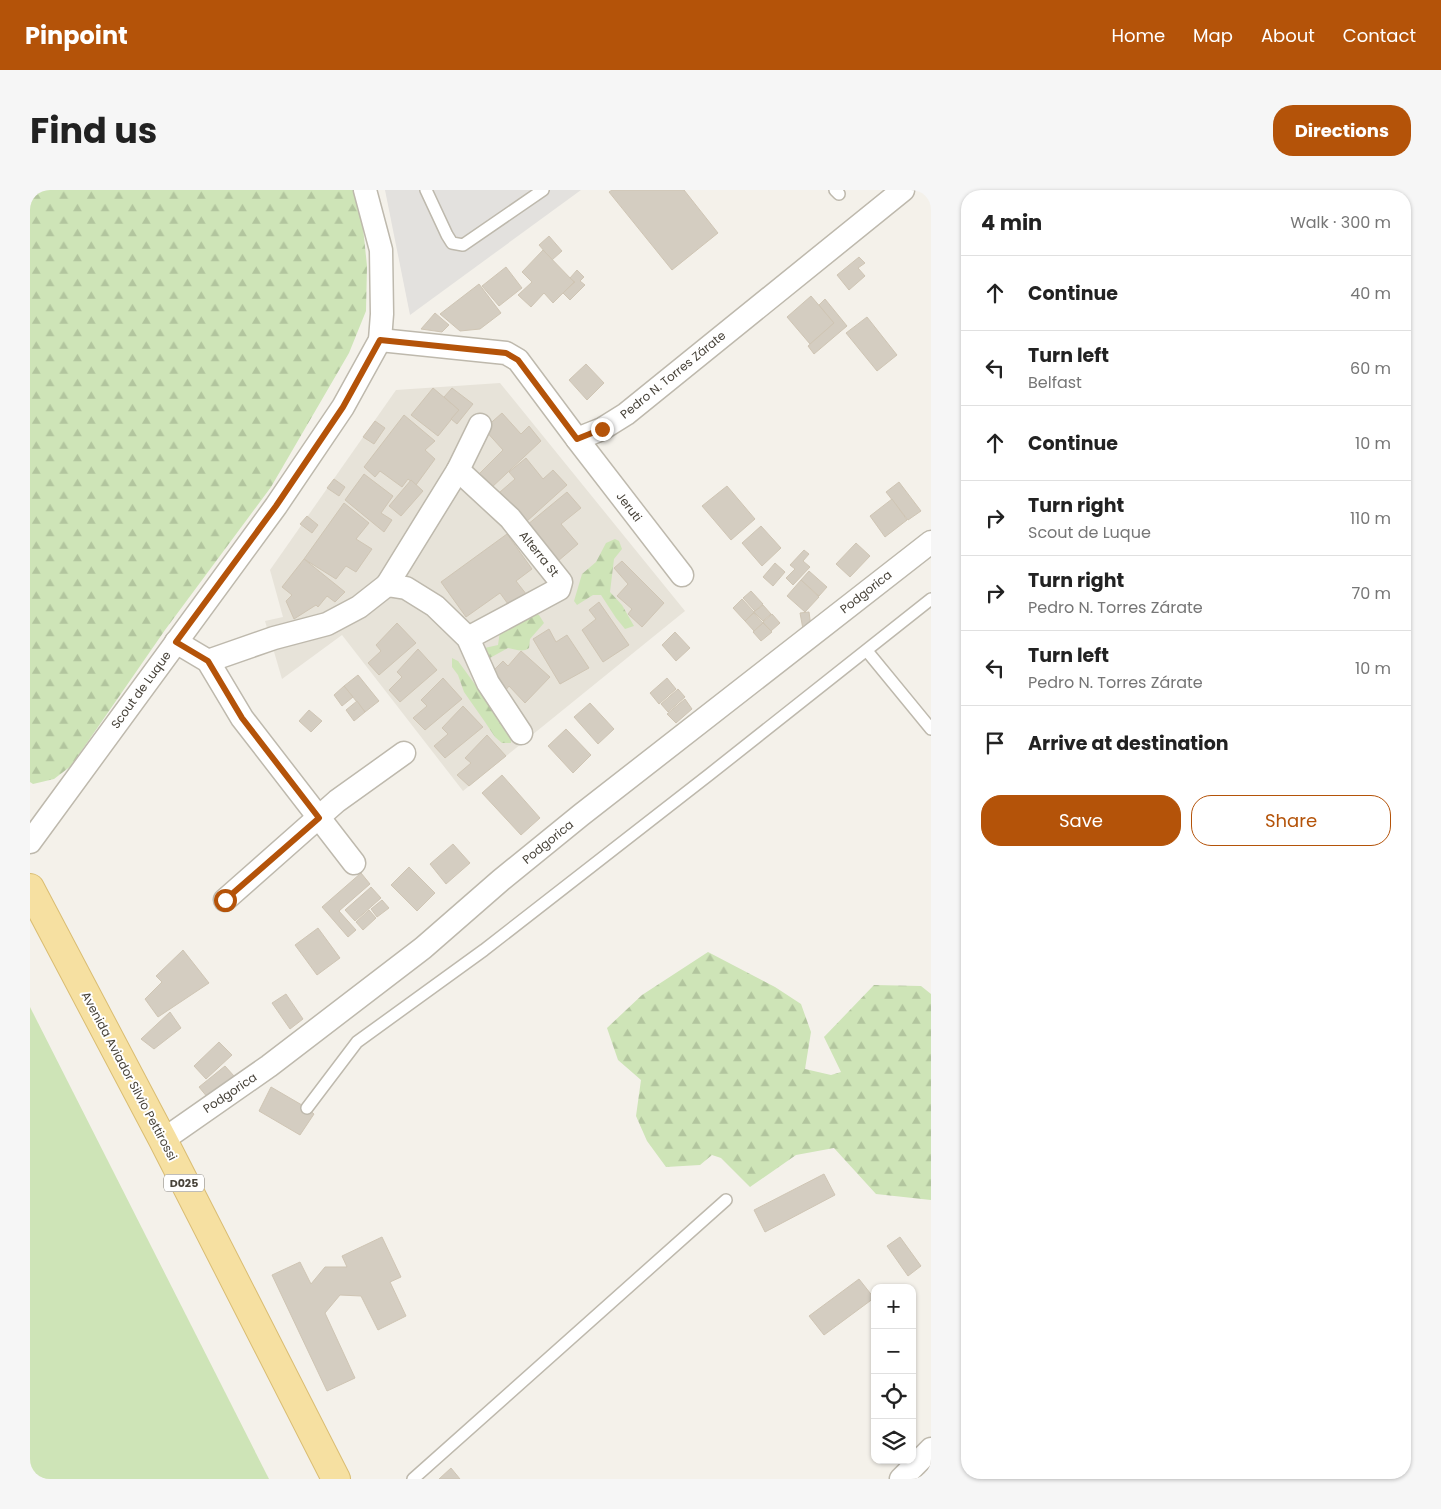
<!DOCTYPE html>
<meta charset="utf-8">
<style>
body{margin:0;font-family:Poppins,sans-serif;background:#f6f6f6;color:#222}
.controls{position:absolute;right:15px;bottom:15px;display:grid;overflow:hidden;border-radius:10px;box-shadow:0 1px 4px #0004}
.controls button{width:45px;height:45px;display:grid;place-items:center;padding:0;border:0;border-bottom:1px solid #e0e0e0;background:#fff;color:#222;font:25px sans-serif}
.stop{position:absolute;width:15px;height:15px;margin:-11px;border:4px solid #b45309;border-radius:50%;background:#fff}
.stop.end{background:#b45309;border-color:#fff;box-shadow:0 1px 5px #0008}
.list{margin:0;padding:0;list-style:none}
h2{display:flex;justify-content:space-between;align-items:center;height:65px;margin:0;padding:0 20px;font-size:21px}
h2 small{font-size:16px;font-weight:400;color:#767676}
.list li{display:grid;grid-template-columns:32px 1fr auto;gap:15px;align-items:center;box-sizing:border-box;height:75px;padding:0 20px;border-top:1px solid #e0e0e0}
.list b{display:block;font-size:19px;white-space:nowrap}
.list p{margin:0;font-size:16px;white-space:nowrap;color:#767676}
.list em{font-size:16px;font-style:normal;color:#767676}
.actions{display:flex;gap:10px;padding:15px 20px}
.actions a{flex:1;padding:11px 0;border:1px solid #b45309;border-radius:20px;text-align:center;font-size:18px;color:#b45309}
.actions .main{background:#b45309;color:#fff}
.icon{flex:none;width:28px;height:28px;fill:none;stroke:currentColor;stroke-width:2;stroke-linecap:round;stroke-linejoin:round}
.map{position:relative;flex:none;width:901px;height:1289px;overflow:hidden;border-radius:20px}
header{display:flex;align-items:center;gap:30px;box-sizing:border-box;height:70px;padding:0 25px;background:#b45309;color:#fff}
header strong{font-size:24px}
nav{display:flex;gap:28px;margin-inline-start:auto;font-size:18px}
.intro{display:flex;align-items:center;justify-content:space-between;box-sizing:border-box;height:120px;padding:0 30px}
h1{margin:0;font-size:35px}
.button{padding:12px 22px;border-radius:20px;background:#b45309;color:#fff;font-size:18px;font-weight:700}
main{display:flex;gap:30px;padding:0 30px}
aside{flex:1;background:#fff;border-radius:20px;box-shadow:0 1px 4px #0004}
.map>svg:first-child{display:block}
.residential{fill:#e7e3d9}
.green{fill:#cee4b7}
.forest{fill:url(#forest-firs)}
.parking{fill:#e3e1de}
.building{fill:#d4cdc1;stroke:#cfc5b4}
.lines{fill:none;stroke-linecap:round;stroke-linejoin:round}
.lane-casing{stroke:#beb9ad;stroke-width:14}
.street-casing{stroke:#beb9ad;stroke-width:25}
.primary-casing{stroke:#dabd72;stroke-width:30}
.lane{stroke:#fff;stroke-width:11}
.street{stroke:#fff;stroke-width:22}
.primary{stroke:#f6e0a1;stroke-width:28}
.route{stroke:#b45309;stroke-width:6}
.labels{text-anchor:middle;stroke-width:4;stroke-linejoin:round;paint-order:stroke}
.shield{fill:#fff;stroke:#7e7b74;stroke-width:1}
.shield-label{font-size:11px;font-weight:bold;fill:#474239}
.street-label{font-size:12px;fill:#474239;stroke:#fff}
</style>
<header>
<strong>Pinpoint</strong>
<nav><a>Home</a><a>Map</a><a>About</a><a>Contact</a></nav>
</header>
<div class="intro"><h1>Find us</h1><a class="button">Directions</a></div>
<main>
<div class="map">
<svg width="901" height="1289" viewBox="0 0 901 1289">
<defs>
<pattern id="forest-firs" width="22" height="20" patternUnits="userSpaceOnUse" patternTransform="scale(1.25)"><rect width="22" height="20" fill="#cee4b7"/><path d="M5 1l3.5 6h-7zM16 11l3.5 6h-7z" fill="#b2c59e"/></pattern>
</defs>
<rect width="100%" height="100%" fill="#f4f1ea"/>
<path class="residential" d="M470,193L655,421L433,601L312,445L252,489L235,431L253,427L240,380L366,200Z"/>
<path class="green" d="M0,817L239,1289H0Z"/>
<g class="forest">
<path d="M0,0H326L331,18L337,76L336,121L319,163L241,297L135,440L41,576L24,589L3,594L0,592Z"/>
<path d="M585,349L589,351L592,359L584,369L580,402L592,415L604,436L595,439L586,428L571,405H563L547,415L544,411L552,384L566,372L576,353Z"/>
<path d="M499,421L509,425L514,433L500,449L499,458C493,463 485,459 478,458L458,469L450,459L468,455L470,441Z"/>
<path d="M422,468L428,471L481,544V553H472L465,547L455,532L434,502L428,485L422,477Z"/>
<path d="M678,762L745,797L771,814L781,842L775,879L801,885L811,882L794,847L844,795L891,796L901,804V1010L846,1004L804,958L766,965L720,997L691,968L682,965L670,975L636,977L617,951L606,926L611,890L588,870L577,838L612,805Z"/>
</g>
<path class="parking" d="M355,0H551L380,125Z"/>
<g class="building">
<path d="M582,0H654L688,43L642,80L579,2Z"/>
<path d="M519,46L532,61L522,70L509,55Z"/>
<path d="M513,60L544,92L523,113L514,103L501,117L488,105L502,92L492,82Z"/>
<path d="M829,67L835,73L828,78L835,86L819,100L807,85Z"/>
<path d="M476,77L492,98L469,116L452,96Z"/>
<path d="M547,80L554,87L550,91L555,95L540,110L533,103L545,92L540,88Z"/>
<path d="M449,94L471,123L450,139L430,141L410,124Z"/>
<path d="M781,106L804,133L780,154L757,127Z"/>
<path d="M795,109L817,136L784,164L778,156L804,133L789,115Z"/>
<path d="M405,123L419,135L412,142L391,139Z"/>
<path d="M837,127L867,165L847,181L816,143Z"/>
<path d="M556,174L574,193L557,210L539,190Z"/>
<path d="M403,198L429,220L408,246L381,225Z"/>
<path d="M422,198L443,214L427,234L421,229L429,220L414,207Z"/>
<path d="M472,223L491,244L499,236L511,251L460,299L447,286L473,260L454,239Z"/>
<path d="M374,225L405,251L395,260L405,269L386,295L378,289L372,297L350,281L345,287L334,277Z"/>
<path d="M345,231L355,238L344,254L333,247Z"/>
<path d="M496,268L513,289L523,280L537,295L496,332L470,302L485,289L479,282Z"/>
<path d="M334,284L363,306L351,323L362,330L354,342L315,310Z"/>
<path d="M304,289L315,297L309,306L297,298Z"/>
<path d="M381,290L393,301L371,326L359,316Z"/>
<path d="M869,292L891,321L878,330L856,302Z"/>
<path d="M697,296L725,329L701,350L672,316Z"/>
<path d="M537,302L551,318L531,334L548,354L528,371L497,335Z"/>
<path d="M862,309L877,330L855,347L840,326Z"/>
<path d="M314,313L339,333L326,349L342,359L326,382L316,376L306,389L274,369Z"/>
<path d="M277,326L288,335L282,343L270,334Z"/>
<path d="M731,336L751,358L732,376L712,353Z"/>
<path d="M477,344L502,379L486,391L500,409L483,421L470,403L436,427L411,392Z"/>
<path d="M826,353L840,366L820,387L806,374Z"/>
<path d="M774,360L779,364L773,371L780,377L763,395L756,388L765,379L760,375Z"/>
<path d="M274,369L315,402L305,412L297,406L288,417L286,415L264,429L256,411L262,405L252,397Z"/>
<path d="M592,371L634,413L612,437L598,424L602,419L587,406L598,394L584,378Z"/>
<path d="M745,373L755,382L743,396L733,387Z"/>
<path d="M779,381L797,397L789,406L771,390Z"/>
<path d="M771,390L789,407L775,422L757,406Z"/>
<path d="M721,401L733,414L725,421L713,408Z"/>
<path d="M712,409L724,422L715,431L703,418Z"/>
<path d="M569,412L599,455L573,472L552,440L566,429L559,420Z"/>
<path d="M733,415L741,424L733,431L724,422Z"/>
<path d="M779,422L781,437L773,439L770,423Z"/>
<path d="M724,423L733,433L724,441L715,431Z"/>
<path d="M742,424L750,433L741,441L733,432Z"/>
<path d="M367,433L386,453L349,485L338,473L351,461L346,455Z"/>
<path d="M733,433L742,442L731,451L723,442Z"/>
<path d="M519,439L526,452L537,445L559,478L530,494L503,449Z"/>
<path d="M645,442L660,458L646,471L632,455Z"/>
<path d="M388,459L407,480L370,512L359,500L372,487L367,482Z"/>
<path d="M491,461L520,487L495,513L479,496L475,501L462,482L473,471L478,476Z"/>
<path d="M328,485L349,511L335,522L314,496Z"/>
<path d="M413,488L432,509L395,540L383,528L397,516L391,510Z"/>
<path d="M637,488L646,499L629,514L620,503Z"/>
<path d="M314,496L323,507L312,516L304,505Z"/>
<path d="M648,499L655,507L638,522L631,514Z"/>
<path d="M655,509L662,519L646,533L637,524Z"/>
<path d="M327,511L335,522L324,531L316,520Z"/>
<path d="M560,513L584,539L568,554L544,527Z"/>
<path d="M433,516L453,537L415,568L404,556L418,544L412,538Z"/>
<path d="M279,520L292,531L281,542L269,531Z"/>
<path d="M536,539L561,565L543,583L518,556Z"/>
<path d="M457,545L476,566L439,596L427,585L441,573L435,568Z"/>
<path d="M472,585L510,628L491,645L452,603Z"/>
<path d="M423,654L440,673L416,694L400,674Z"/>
<path d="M379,677L405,703L387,721L361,695Z"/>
<path d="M331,683L340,694L309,721L326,740L318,747L292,717Z"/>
<path d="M341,697L351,708L325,731L315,720Z"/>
<path d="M352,710L359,718L347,727L341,719Z"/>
<path d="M339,720L346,728L333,740L326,732Z"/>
<path d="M288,738L310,768L287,785L265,755Z"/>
<path d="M153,760L179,793L128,827L115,809L132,792L126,786Z"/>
<path d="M256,804L273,829L260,839L242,813Z"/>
<path d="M140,822L151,838L124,859L111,849Z"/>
<path d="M189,852L202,865L176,889L164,876Z"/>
<path d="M195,876L204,886L178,908L169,897Z"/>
<path d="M241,897L277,918L284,924L270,945L229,921Z"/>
<path d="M794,984L805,1005L735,1042L724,1020Z"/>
<path d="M352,1047L371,1087L360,1092L376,1126L348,1140L331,1106L310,1105L295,1123L325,1188L297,1201L242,1085L270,1072L281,1094L295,1077H317L312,1066Z"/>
<path d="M870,1047L891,1076L878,1086L857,1056Z"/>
<path d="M829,1089L844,1108L794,1145L779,1126Z"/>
<path d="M421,1278L430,1289H409Z"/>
</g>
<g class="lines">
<defs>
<g id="lane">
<path d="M396,0L417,45L422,53L433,55L513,0"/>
<path d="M805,0L809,4"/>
<path d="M837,461L901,539"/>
<path d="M277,918L327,852L454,760L680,584L901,409"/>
<path d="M383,1289L696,1010"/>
</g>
<g id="street">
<path d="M350,150L476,163L488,170L547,249L572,239L596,224L873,0"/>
<path d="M547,249L652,385"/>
<path d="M428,280L480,328L531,392L529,399L438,448"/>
<path d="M357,395L428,280L450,235"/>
<path d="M146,452L178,471L212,528L324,673"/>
<path d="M178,471L244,448L297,434L329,417L357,395L376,398L405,416L438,448L458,493L491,543"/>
<path d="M0,652L246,316L313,217L350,150L352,124L351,60L335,0"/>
<path d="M195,710L307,611L374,563"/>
<path d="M133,950L239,876L393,758L471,690L551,625L901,352"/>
<path d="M871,1289L901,1259"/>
</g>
<path id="primary" d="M0,698L133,950L306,1289"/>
</defs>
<use href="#lane" class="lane-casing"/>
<use href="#street" class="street-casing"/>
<use href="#primary" class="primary-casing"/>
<use href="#lane" class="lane"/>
<use href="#street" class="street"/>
<use href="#primary" class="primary"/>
</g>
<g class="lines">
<path class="route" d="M195,710L289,628L212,528L178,471L146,452L246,316L313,217L350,150L476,163L488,170L547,249L572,239"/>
</g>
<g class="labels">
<rect class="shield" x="134" y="984.5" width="40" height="17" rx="4"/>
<g class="shield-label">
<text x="154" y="997">D025</text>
</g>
<g class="street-label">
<text transform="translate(643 185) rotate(-39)" y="4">Pedro N. Torres Zárate</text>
<text transform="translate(599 317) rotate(53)" y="4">Jeruti</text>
<text transform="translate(509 364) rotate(51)" y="4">Alterra St</text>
<text transform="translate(836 402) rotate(-38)" y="4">Podgorica</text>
<text transform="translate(111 500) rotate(-54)" y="4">Scout de Luque</text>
<text transform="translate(518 652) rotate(-39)" y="4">Podgorica</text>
<text transform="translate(99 886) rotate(62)" y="4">Avenida Aviador Silvio Pettirossi</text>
<text transform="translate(200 903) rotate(-34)" y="4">Podgorica</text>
</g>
</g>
</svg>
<div class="controls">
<button>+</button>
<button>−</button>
<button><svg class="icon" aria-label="locate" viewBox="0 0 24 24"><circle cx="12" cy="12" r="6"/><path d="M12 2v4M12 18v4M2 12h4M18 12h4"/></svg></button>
<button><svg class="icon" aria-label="layers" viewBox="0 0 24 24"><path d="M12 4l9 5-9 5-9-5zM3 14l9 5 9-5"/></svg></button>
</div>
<div class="stop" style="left:195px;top:710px"></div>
<div class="stop end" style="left:572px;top:239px"></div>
</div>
<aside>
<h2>4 min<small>Walk · 300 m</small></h2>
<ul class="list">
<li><svg class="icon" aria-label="ahead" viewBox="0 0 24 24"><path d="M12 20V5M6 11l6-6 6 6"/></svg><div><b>Continue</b></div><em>40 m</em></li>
<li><svg class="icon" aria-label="left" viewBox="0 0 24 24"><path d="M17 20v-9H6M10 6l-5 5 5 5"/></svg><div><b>Turn left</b><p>Belfast</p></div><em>60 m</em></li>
<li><svg class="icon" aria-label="ahead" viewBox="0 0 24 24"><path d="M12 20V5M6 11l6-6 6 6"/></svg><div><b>Continue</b></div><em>10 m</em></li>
<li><svg class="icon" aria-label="right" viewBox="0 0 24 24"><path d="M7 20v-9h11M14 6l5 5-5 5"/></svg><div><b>Turn right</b><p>Scout de Luque</p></div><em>110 m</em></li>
<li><svg class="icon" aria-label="right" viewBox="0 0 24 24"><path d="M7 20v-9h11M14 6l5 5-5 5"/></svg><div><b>Turn right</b><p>Pedro N. Torres Zárate</p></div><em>70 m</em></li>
<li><svg class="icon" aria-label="left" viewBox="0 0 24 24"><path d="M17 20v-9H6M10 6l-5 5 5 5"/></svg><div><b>Turn left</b><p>Pedro N. Torres Zárate</p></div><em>10 m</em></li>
<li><svg class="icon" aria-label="arrive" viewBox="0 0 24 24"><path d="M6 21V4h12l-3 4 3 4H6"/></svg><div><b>Arrive at destination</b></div></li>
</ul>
<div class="actions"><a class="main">Save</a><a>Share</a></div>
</aside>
</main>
